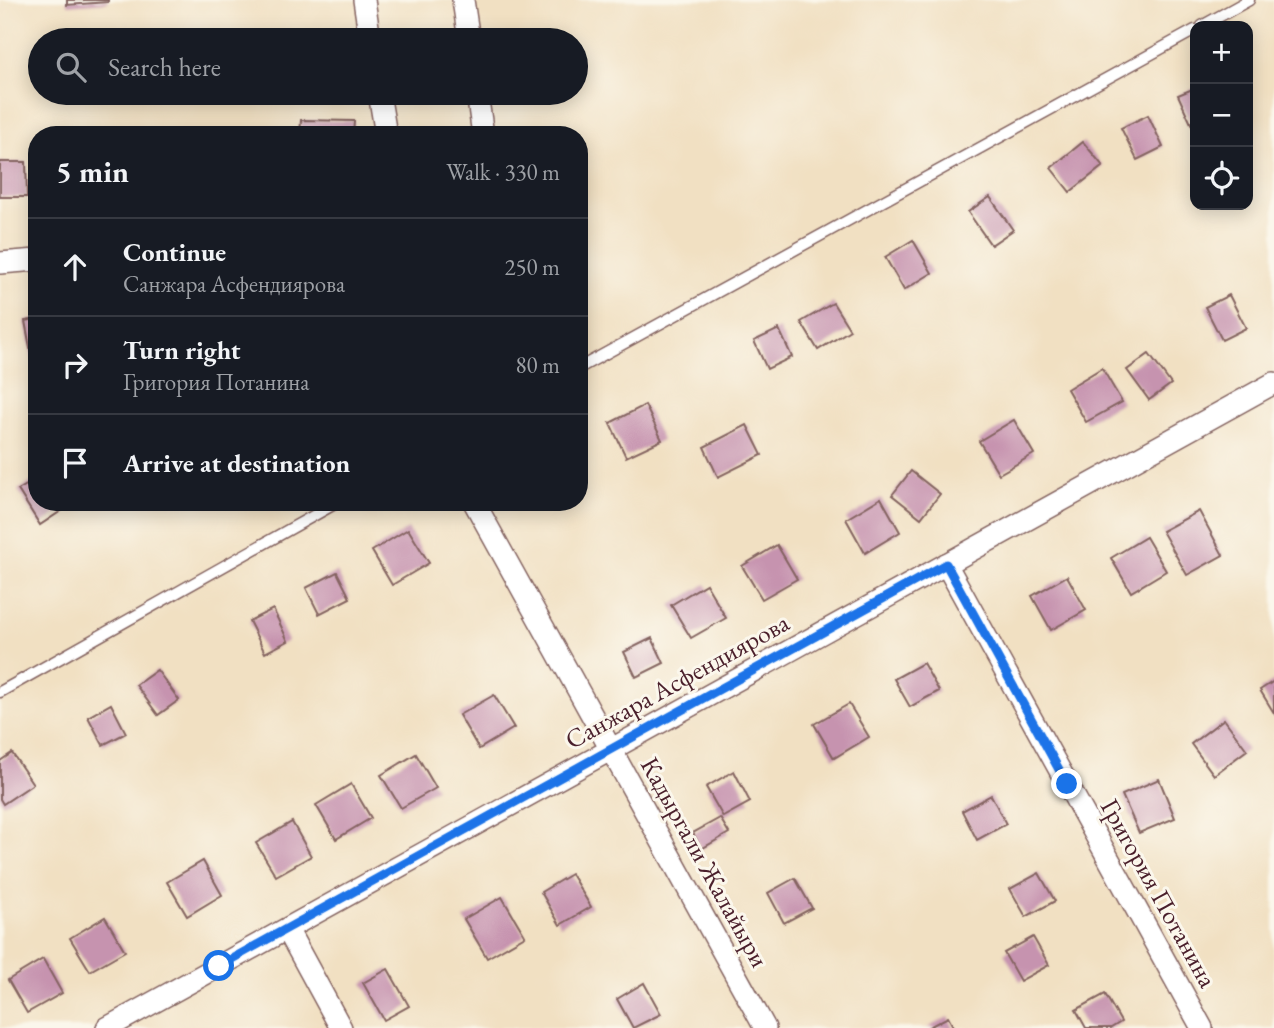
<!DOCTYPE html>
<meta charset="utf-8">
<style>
body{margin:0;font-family:"EB Garamond",serif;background:#242831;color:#f1f3f6}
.controls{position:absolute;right:21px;top:21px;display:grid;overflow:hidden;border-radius:14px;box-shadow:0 4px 18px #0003}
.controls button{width:63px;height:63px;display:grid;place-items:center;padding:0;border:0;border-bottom:2px solid #363941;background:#171b24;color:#f1f3f6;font:35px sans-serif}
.stop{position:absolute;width:21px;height:21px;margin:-16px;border:5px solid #1a73e8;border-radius:50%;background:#fff}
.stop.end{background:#1a73e8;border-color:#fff;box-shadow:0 2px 7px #0008}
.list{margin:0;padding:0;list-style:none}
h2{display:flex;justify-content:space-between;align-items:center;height:91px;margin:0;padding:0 28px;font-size:30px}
h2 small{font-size:23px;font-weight:400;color:#9ea1a6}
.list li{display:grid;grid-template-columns:46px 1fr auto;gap:21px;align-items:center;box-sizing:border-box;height:98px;padding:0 28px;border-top:2px solid #363941}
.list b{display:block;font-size:26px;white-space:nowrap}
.list p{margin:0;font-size:23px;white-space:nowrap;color:#9ea1a6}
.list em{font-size:23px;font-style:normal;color:#9ea1a6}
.icon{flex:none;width:38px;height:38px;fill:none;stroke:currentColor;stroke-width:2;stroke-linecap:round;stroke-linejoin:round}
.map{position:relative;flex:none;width:1274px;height:1028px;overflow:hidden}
.search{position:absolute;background:#171b24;box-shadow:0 4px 18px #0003;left:28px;top:28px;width:560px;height:77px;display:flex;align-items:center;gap:18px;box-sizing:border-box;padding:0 24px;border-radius:38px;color:#9ea1a6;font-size:26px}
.panel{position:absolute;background:#171b24;box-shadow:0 4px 18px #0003;left:28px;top:126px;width:560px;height:385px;border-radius:28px}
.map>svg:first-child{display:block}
.building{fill:#c693af}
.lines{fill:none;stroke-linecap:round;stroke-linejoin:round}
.service-casing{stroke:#846360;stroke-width:13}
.minor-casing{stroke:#846360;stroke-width:24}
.service{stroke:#fff;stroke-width:10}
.minor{stroke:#fff;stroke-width:21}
.route{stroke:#1a73e8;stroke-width:9}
.labels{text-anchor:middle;stroke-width:6;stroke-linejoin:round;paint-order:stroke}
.street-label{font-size:26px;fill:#4a1f2b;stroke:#fbf7ec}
</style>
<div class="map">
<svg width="1274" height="1028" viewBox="0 0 1274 1028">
<rect width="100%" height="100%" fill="#fbf7ec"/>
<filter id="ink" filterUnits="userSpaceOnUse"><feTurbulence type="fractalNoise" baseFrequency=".0143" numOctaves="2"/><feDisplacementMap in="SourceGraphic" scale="14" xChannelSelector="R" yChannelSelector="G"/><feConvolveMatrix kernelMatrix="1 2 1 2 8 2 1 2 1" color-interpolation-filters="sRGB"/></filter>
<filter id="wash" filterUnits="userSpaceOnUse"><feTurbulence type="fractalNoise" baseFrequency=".00686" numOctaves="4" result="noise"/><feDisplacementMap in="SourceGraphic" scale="28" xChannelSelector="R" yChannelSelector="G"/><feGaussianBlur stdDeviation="1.57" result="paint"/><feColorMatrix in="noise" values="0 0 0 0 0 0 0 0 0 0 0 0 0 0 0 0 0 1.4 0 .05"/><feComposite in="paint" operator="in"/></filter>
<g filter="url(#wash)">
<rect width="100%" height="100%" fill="#f1e0c2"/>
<g id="blocks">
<g class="building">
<path d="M67,0H108V2L67,5Z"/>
<path d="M1195,88V127L1193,128L1178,95Z"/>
<path d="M1148,115L1163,147L1137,160L1121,128Z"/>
<path d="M301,120L354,121L353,135H300Z"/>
<path d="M1083,142L1103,166L1070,192L1051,168Z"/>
<path d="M0,162H26L27,197H0Z"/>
<path d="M990,197L1013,230L991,245L968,212Z"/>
<path d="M913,240L932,273L904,290L885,257Z"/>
<path d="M1229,295L1246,328L1222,340L1205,307Z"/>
<path d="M833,303L850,330L818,350L801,322Z"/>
<path d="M37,319V362L33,363L25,321Z"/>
<path d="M779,329L792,357L767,369L754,341Z"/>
<path d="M1149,354L1171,384L1149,400L1127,370Z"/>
<path d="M1102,368L1122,402L1086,422L1067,389Z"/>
<path d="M645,405L662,440L626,457L610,423Z"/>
<path d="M1014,420L1034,454L999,474L979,441Z"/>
<path d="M747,425L762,455L718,477L704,447Z"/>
<path d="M911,471L940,494L921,518L892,495Z"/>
<path d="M37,479V502H68L70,505L40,525L18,490Z"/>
<path d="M881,498L900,532L865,553L846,519Z"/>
<path d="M1199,511L1223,555L1187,575L1162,531Z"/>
<path d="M408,529L429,563L392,585L372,551Z"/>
<path d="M1146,537L1166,571L1131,592L1111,558Z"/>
<path d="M777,545L797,579L762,599L742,566Z"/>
<path d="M337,572L350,598L319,614L306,588Z"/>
<path d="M1067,576L1086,610L1051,630L1032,596Z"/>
<path d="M706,584L726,618L691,638L671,605Z"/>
<path d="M273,609L288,641L265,653L249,621Z"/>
<path d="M652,638L664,663L636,677L624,652Z"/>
<path d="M923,663L939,691L910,707L894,679Z"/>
<path d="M157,670L179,700L158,715L136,685Z"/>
<path d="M1274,681V713L1260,690Z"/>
<path d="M494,695L514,728L479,749L459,715Z"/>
<path d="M111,704L126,733L103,745L88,717Z"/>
<path d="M849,704L869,737L834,758L814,724Z"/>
<path d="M1224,719L1247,750L1214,775L1191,744Z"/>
<path d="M12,753L33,784L3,804L0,799V761Z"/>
<path d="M416,754L436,788L401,808L381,775Z"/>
<path d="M734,771L750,802L723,817L706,787Z"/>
<path d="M1159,779L1175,818L1139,833L1122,795Z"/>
<path d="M351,784L371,818L336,839L316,805Z"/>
<path d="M991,795L1006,824L977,840L962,811Z"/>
<path d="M720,818L729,833L701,849L693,833Z"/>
<path d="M292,822L311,856L276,876L256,843Z"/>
<path d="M203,861L222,895L187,916L167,882Z"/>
<path d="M1039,873L1055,901L1026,917L1010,889Z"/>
<path d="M571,874L591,907L560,925L541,892Z"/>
<path d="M795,878L812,908L784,923L768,893Z"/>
<path d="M502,897L525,936L487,958L464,919Z"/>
<path d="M105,917L125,951L90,971L70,938Z"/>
<path d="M1033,937L1049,965L1020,981L1004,953Z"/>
<path d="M43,959L62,993L27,1013L8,980Z"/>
<path d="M388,969L409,1006L384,1020L363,983Z"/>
<path d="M644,983L661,1014L633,1028L617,999Z"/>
<path d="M1105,994L1121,1022L1111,1028H1086L1076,1010Z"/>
<path d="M948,1017L954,1028H927Z"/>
</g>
</g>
</g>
<g filter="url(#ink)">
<use href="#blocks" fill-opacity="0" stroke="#846360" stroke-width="2"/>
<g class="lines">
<defs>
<g id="service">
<path d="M1202,26L1249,0"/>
<path d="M579,368L1195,30"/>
<path d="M0,692L338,502"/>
</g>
<g id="minor">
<path d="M364,0L370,40"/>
<path d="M463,0L469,40"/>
<path d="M379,93L386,135"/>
<path d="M477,93L483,135"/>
<path d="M0,263L37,260"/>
<path d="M474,502L765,1028"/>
<path d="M946,564L1202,1028"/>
<path d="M287,929L341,1028"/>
<path d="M107,1028L1274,383"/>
</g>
</defs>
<use href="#service" class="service-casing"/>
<use href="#minor" class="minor-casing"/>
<use href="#service" class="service"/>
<use href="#minor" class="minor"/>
</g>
</g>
<g class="lines" filter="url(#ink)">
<path class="route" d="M219,966L946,564L1067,784"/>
</g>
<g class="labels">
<g class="street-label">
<text transform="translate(677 681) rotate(-29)" y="9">Санжара Асфендиярова</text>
<text transform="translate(705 862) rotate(61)" y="9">Кадыргали Жалайыри</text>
<text transform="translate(1159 893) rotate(61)" y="9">Григория Потанина</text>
</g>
</g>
</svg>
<div class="controls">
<button>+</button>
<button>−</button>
<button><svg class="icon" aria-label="locate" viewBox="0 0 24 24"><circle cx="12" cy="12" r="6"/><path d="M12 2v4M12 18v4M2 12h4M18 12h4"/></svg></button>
</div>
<div class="stop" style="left:219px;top:966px"></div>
<div class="stop end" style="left:1067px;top:784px"></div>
<div class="search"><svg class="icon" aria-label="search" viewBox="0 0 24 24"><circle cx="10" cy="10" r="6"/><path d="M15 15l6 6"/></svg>Search here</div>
<section class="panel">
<h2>5 min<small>Walk · 330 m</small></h2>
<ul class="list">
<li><svg class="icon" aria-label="ahead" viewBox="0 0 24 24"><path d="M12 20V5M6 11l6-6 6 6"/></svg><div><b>Continue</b><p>Санжара Асфендиярова</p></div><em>250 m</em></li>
<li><svg class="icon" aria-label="right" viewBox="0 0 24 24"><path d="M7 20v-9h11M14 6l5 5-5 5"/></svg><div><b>Turn right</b><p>Григория Потанина</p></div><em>80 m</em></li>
<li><svg class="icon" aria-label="arrive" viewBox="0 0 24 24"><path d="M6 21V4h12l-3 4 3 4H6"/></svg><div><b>Arrive at destination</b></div></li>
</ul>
</section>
</div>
